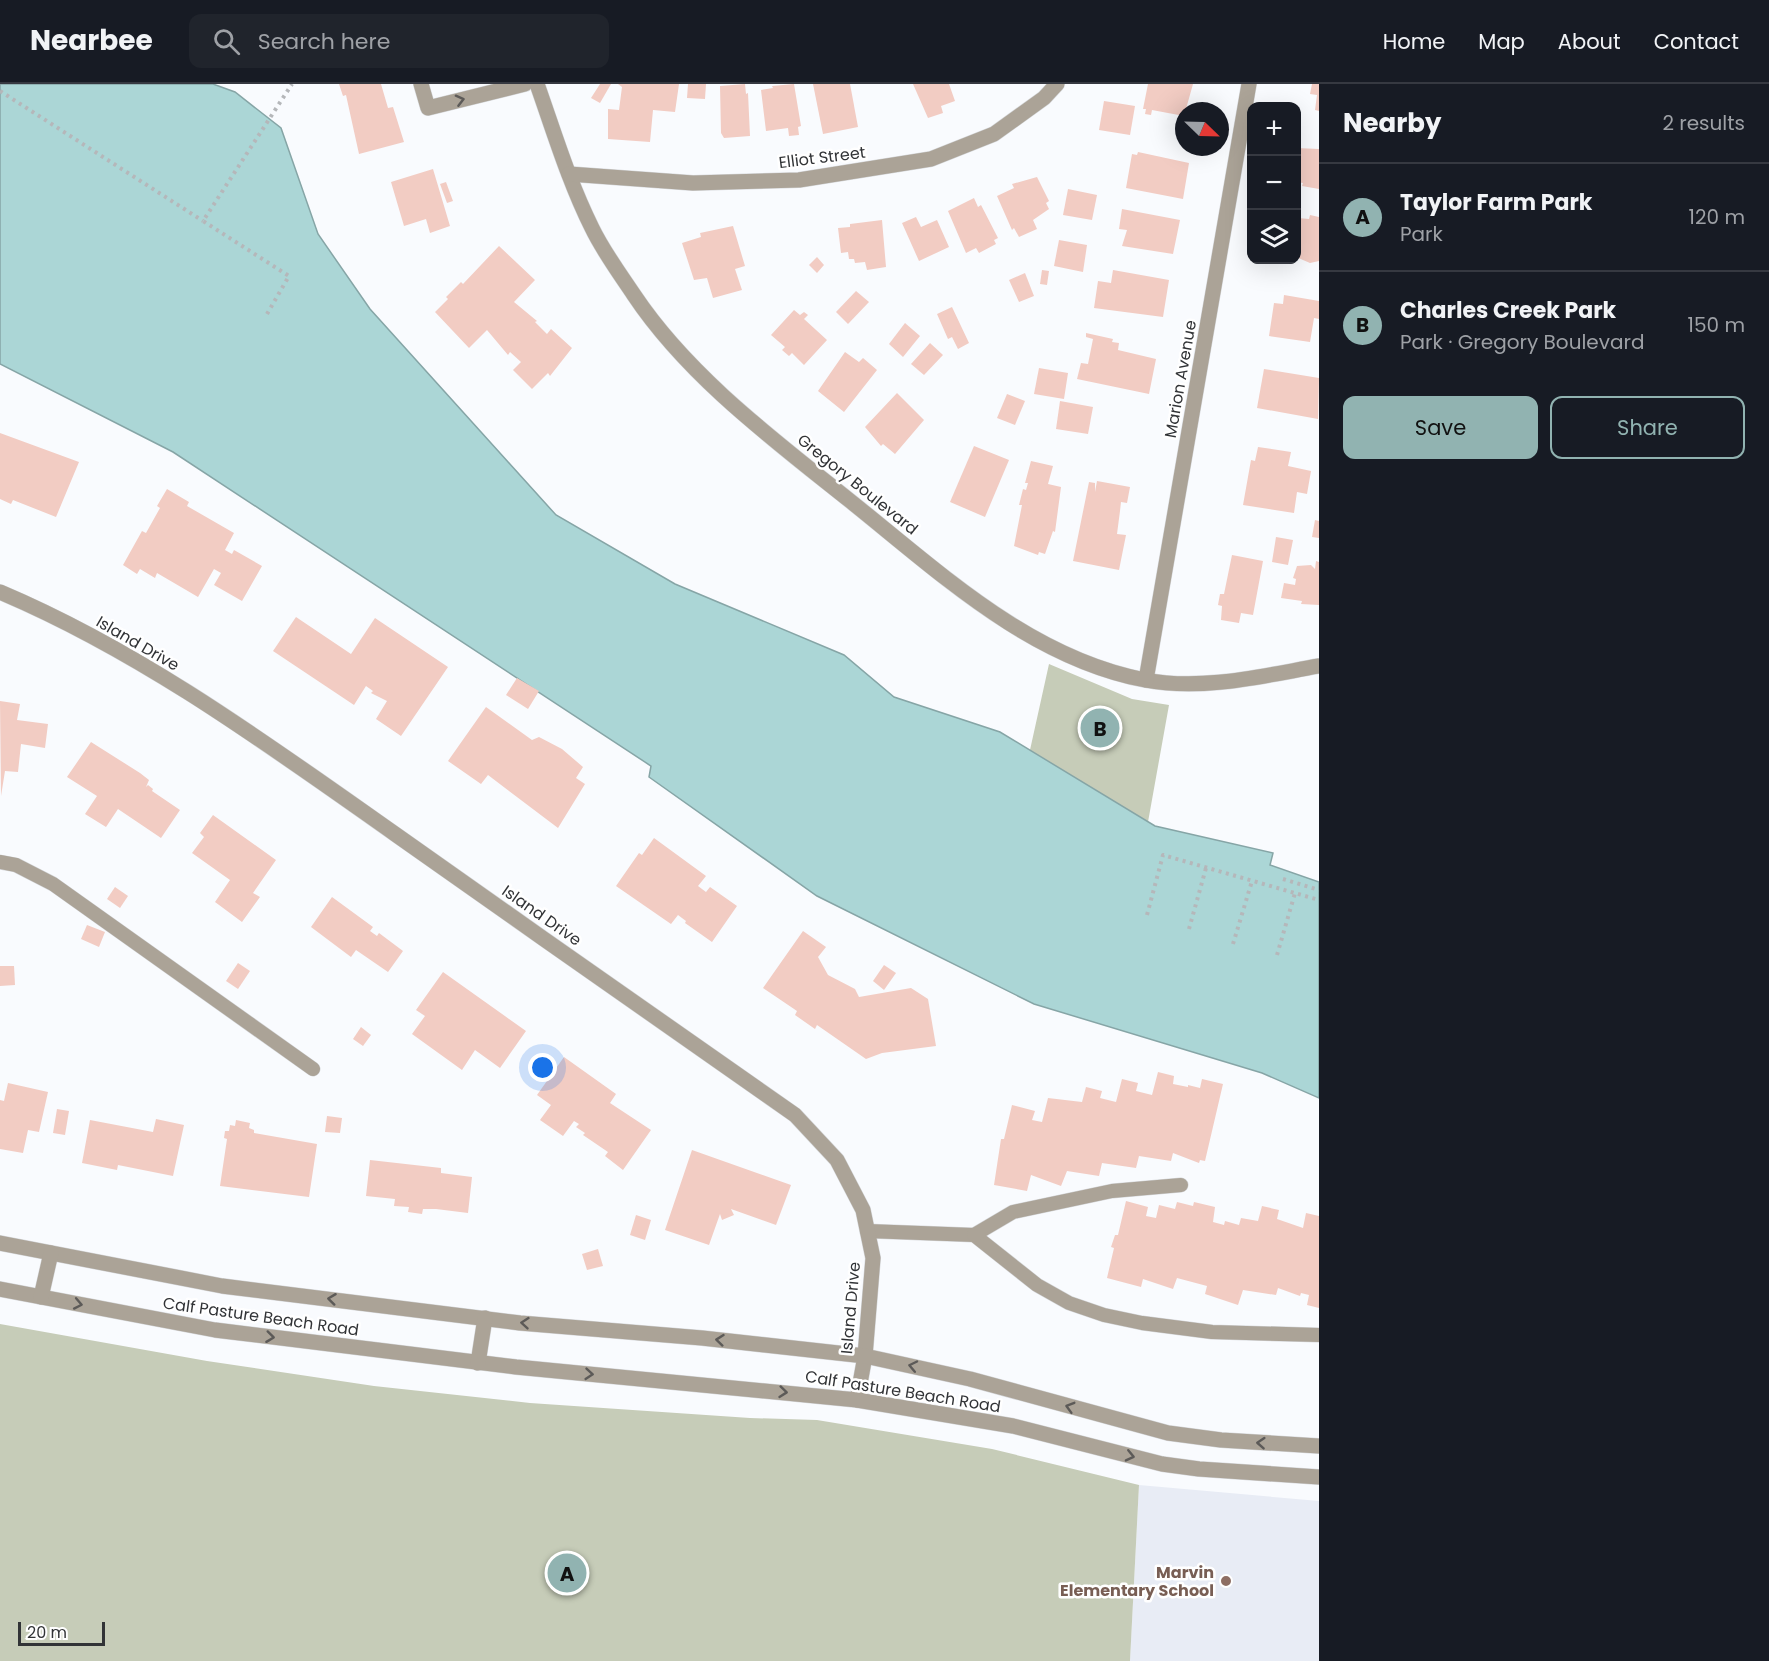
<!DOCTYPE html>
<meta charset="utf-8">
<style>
body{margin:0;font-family:Poppins,sans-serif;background:#20242c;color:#f1f3f6}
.controls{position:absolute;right:18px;top:18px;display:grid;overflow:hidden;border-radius:12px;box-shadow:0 6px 24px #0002}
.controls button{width:54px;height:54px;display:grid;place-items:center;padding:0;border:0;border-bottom:2px solid #363941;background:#171b24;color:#f1f3f6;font:30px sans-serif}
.compass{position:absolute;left:1175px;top:18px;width:54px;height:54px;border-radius:50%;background:#171b24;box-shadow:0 6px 24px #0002;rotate:113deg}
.scale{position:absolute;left:18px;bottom:15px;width:87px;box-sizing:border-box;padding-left:6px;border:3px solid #313336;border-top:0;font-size:16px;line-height:21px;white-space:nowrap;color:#313336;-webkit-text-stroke:4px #fff;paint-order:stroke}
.you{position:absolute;left:543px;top:984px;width:21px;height:21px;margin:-15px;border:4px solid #fff;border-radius:50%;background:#1a73e8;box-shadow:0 0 0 9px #1a73e833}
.badge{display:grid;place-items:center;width:39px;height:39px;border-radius:50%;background:#91b3b1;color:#111;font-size:20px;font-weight:700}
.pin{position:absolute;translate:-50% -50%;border:3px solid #fff;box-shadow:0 2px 6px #0006}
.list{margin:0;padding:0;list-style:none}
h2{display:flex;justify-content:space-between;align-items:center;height:78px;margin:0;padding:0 24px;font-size:26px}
h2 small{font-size:20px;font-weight:400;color:#9ea1a6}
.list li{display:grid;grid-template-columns:39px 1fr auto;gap:18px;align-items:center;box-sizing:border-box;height:108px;padding:0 24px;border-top:2px solid #363941}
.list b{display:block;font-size:22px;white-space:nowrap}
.list p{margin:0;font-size:20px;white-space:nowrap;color:#9ea1a6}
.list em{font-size:20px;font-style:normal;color:#9ea1a6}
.actions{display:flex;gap:12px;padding:18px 24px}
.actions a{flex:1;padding:14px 0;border:2px solid #91b3b1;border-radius:12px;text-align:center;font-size:21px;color:#91b3b1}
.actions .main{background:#91b3b1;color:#111}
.icon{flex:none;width:33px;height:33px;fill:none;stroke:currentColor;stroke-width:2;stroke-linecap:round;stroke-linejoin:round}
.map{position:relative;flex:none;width:1319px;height:1577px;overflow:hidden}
header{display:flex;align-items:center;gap:36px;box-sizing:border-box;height:84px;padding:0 30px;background:#171b24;border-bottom:2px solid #363941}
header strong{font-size:28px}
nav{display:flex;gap:33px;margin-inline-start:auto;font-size:21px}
.search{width:420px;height:54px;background:#20242c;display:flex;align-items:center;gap:15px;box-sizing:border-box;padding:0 21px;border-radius:12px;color:#9ea1a6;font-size:22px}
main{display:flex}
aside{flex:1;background:#171b24}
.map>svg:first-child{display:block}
.built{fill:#e8ecf5}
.green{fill:#c6ccb8}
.water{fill:#abd6d6;stroke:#86a5a6;stroke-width:1.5}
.building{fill:#f2ccc3}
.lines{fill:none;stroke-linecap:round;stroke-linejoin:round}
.lane-casing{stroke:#d5d7da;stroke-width:15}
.street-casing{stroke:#d5d7da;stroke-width:16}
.path{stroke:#b5b7ba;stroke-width:4;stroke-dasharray:3 4.5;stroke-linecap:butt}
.lane{stroke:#aba397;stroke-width:14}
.street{stroke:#aba397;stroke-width:15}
.oneway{stroke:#5c5a58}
.education-dot{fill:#8d6e63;stroke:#fff;stroke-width:2}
.labels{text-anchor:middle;stroke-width:5;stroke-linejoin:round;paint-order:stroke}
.street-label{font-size:16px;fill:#313336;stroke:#fff}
.education-label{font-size:16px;font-weight:bold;fill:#785e54;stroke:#fff;text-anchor:end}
</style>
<header>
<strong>Nearbee</strong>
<div class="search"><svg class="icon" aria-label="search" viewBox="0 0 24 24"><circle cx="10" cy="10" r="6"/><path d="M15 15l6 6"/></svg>Search here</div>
<nav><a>Home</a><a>Map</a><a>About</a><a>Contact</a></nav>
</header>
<main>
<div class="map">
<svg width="1319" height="1577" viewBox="0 0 1319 1577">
<rect width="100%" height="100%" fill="#f9fbfe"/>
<path class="built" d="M1139,1401L1319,1417V1577H1130Z"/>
<g class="green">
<path d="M1049,580L1132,615L1169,621L1148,738L1030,666Z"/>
<path d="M0,1240L207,1277L374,1302L530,1319L750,1334L817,1336L992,1365L1139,1401L1130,1577H0Z"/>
</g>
<path class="water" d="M0,0H213L235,8L281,44L318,150L370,225L556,431L675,500L844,571L894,613L1000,648L1155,742L1273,769L1270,781L1319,798V1014L1262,989L1034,920L817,812L649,693L651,682L173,368L0,280Z"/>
<g class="building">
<path d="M339,0H381L388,24L393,23L404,58L359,70L346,11L343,12Z"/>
<path d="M600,0H611L600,19L591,14Z"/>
<path d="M618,0H679L675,28L653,26L650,58L608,55V25L619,26L622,3Z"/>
<path d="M688,0H706L705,15L687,14Z"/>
<path d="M745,0L746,10L748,9L750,52L724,54L721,49L720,2Z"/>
<path d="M794,0L801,42L798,43L799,51L789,52L788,44L766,47L761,6L773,4L772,2Z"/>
<path d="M813,0H850L858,43L823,50Z"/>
<path d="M913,0H949L955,17L941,22L943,29L928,34Z"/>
<path d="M1148,0H1193L1184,32L1152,26L1151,31L1145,30L1146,25H1143Z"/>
<path d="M1312,0H1319V27L1315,26L1317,11L1310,10Z"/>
<path d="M1104,17L1135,22L1130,51L1099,46Z"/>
<path d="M1296,64L1319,65V105L1302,102L1303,99L1296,98Z"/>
<path d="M1138,68L1189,79L1183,115L1126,104L1132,70L1137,71Z"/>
<path d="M433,85L450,142L430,149L426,135L404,142L391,98Z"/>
<path d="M1037,93L1049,117L1046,119L1049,125L1033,136L1037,145L1019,153L1014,144L1012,146L997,112L1014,104L1012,100Z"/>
<path d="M446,98L453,117L447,119L440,100Z"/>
<path d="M1068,105L1097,111L1092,136L1063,131Z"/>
<path d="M974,114L978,123L981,121L998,154L994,156L996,160L979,169L976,164L966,169L948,127Z"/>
<path d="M1122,125L1180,136L1173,170L1122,162L1127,146L1119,145Z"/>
<path d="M1310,131L1319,133V177L1310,179L1296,173L1298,134L1309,135Z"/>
<path d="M916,133L921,143L937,136L949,163L919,177L902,139Z"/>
<path d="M882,136L886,183L867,186L865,178L855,179L854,175H849L848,168L841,169L838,144L850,143V140Z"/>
<path d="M733,142L745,182L735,185L742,206L713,214L707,194L694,196L682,159L701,153L700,149Z"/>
<path d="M1059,156L1087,161L1083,188L1054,182Z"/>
<path d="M499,162L535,196L514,218L537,237L535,238L547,250L551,245L572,264L550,292L548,289L532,305L513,286L521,278L510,268L508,271L487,246L469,264L435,228L448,215L446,213L461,198L463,200Z"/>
<path d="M817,173L824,181L817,189L809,181Z"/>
<path d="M1042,186L1049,187L1047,201L1040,200Z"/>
<path d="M1113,186L1169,196L1163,233L1094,224L1098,197L1111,199Z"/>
<path d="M1025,189L1034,212L1019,218L1009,196Z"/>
<path d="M856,207L869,218L848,240L836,228Z"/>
<path d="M1284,211L1319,217V235L1314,234L1310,258L1269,252L1274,219L1283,220Z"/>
<path d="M952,223L969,259L958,265L952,253L948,255L937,230Z"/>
<path d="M794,226L800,231L804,228L808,231L804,235L827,256L804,281L792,269L789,272L782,266L785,263L771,251Z"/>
<path d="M905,239L920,252L903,273L889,260Z"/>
<path d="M1086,249L1113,255L1112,258L1119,259L1118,266L1156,275L1149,310L1077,295L1081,279L1088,280L1093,255L1086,253Z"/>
<path d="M930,259L943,271L924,291L911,280Z"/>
<path d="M845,268L859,278L863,274L877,286L844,328L818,307Z"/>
<path d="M1039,284L1068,289L1064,315L1034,310Z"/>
<path d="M1264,285L1319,294L1318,335L1257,324Z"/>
<path d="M897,309L924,336L895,370L883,360L881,362L865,343Z"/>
<path d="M1007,310L1025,317L1015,341L997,334Z"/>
<path d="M1060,317L1093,323L1088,350L1056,345Z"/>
<path d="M0,349L79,378L56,433L13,416L11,420L0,415Z"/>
<path d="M974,362L1009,376L985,433L950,418Z"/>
<path d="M1258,363L1291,368L1288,382L1311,387L1307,410L1297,408L1294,429L1243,421L1251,376L1255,377Z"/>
<path d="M1031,377L1053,382L1048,400L1061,403L1055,448L1053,447L1045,470L1039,468L1038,471L1014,462L1022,421H1019L1023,405L1026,406L1028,399H1025Z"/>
<path d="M1097,397L1130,403L1127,419L1121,418L1120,427L1117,450L1126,451L1119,486L1073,477L1089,398L1095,399V408Z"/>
<path d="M167,405L189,418L187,422L234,449L225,466L232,470L234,466L262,482L242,517L214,501L221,489L214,485L198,513L157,489L155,494L140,485L137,490L123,481L142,447L146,449L160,424L157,422Z"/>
<path d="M1315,436L1319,437V454L1312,453Z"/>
<path d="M1276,453L1293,456L1288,481L1272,478Z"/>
<path d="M1232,471L1263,477L1253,531L1241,529L1239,539L1221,536L1222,522L1218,521L1220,510H1224Z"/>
<path d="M1316,477L1319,478V521L1301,520L1302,517L1281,514L1284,499L1295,501L1296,495L1293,494L1297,482L1311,481L1315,485Z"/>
<path d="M296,533L351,570L375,534L448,583L401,652L376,635L387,617L371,609L373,607L366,602L354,621L273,567Z"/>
<path d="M517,594L539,607L528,625L506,611Z"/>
<path d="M0,617L20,620L17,636L48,640L45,664L21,660L18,688L5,687L1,712Z"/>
<path d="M486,623L532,656L539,653L562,665L583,683L576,694L585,700L558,744L488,691L481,700L448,677Z"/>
<path d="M91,658L140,689L149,696L146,703L148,701L153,705L152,707L180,726L161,754L118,725L106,743L85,730L97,712L67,693Z"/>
<path d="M213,731L276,776L253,809L260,813L242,838L215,818L230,796L192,769L204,753L200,749Z"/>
<path d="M654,754L706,792L698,802L706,808L710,803L737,822L712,858L685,839L686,837L678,831L671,840L616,802L639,769L642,771Z"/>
<path d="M115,803L128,812L120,824L107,815Z"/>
<path d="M332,813L373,843L370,847L377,852L379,849L403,867L388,888L356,866L351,873L311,843Z"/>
<path d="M87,841L105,848L99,863L81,855Z"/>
<path d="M803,847L826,863L818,873L828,891L855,905L859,913L911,904L928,915L936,962L882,969L866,975L817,941L815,945L795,931L797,927L763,904Z"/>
<path d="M238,879L250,887L238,905L226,897Z"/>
<path d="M884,881L896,889L884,906L873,897Z"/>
<path d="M0,882H14L15,901L0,902Z"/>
<path d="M443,888L526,947L500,984L475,966L462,986L412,950L425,932L416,926Z"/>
<path d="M361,943L371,951L363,962L353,955Z"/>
<path d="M564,973L616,1010L610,1019L651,1046L623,1086L605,1072L608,1068L583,1051L585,1049L576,1043L579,1040L574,1037L563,1052L540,1036L551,1021L537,1011Z"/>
<path d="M1158,988L1174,992L1173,1000L1188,1003V1001L1200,1004L1202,995L1223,1000L1205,1077L1200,1076L1199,1079L1173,1069L1171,1077L1139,1072L1136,1084L1102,1079L1099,1092L1067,1087L1061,1102L1031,1091L1027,1107L994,1101L1001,1055H1004L1012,1021L1035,1027L1032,1036L1042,1038L1048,1014L1082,1018L1086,1003L1102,1007L1100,1014L1116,1018L1122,995L1138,999L1136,1007L1152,1011Z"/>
<path d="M8,999L48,1008L39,1048L28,1046L23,1069L0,1065V1016L4,1017Z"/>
<path d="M57,1025L69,1027L65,1051L53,1049Z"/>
<path d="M327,1032L342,1034L340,1049L325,1048Z"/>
<path d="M156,1035L184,1041L173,1092L118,1081L117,1086L82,1079L90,1036L153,1048Z"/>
<path d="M236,1036L250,1039L249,1044L254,1046V1049L317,1060L309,1113L220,1102L227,1055L224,1054L225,1047H229L230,1041L235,1042Z"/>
<path d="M692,1066L791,1101L776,1141L731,1125L734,1131L722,1136L720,1130L709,1161L665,1146Z"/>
<path d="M370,1076L441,1084V1089L472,1093L468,1129L436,1125H423L422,1130L408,1128L409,1123L394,1122L395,1115L366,1112Z"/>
<path d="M1126,1117L1148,1123L1146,1132L1156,1134L1159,1121L1175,1125L1177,1118L1193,1122L1194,1118L1215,1123L1213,1138L1224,1141L1225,1137L1239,1141L1241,1134L1258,1137L1262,1122L1279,1126L1277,1135L1303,1144L1306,1129L1319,1132V1224L1307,1221L1309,1211L1301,1209L1300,1212L1278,1204L1276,1211L1243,1206L1238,1221L1205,1210L1207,1202L1177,1194L1173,1205L1143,1195L1141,1203L1107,1194L1114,1164L1111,1163L1115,1151H1118Z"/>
<path d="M636,1131L651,1136L645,1156L630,1151Z"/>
<path d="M598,1165L603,1182L587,1186L582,1170Z"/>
</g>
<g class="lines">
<defs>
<g id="lane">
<path d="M0,778L16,781L53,800L313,985"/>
<path d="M867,1147L974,1151L1037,1201L1069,1219L1104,1231L1142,1239L1212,1248L1319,1251"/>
<path d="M974,1151L1013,1128L1112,1107L1181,1101"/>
</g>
<g id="street">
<path d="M421,0L428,24L525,0"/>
<path d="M537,0C554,48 569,98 592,144C603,167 620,190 634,211C688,292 774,356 849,416C938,487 1029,574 1145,596C1203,607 1262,592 1319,582"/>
<path d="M569,90L693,99L799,96L931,75L994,50L1044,14L1057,0"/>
<path d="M0,508C142,568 270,662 395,750C528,844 662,938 795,1031L837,1076L863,1126L873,1174L865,1272L857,1316"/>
<path d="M1146,596L1249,0"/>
<path d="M0,1159L222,1202L520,1239L702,1254L865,1272L970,1295L1168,1349L1221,1356L1319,1362"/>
<path d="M0,1205L215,1246L516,1283L857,1316L1013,1342L1162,1380L1199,1385L1319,1393"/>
<path d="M41,1213L51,1169"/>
<path d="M478,1279L485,1234"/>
</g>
</defs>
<use href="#lane" class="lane-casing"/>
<use href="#street" class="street-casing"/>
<g class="path">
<path d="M0,7L203,137"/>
<path d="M267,230L289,192L203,137L292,0"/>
<path d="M1283,795L1319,806"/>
<path d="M1147,831L1163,771L1319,816"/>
<path d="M1189,845L1206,784"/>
<path d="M1233,860L1252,797"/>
<path d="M1277,871L1295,809"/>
</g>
<use href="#lane" class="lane"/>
<use href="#street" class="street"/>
</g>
<defs><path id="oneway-chevron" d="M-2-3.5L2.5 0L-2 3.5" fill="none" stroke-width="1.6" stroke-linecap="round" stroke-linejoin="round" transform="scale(1.5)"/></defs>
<g class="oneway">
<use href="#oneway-chevron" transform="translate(460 16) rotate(-14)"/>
<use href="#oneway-chevron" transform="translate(332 1215) rotate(-173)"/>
<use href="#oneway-chevron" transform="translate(78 1220) rotate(11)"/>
<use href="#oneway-chevron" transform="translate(525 1239) rotate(-175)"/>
<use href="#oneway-chevron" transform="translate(270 1253) rotate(7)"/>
<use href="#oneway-chevron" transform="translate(720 1256) rotate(-174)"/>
<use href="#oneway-chevron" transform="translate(913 1282) rotate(-168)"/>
<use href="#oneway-chevron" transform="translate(589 1290) rotate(5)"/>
<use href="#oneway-chevron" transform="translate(783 1308) rotate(6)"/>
<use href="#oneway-chevron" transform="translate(1070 1323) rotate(-164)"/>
<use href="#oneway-chevron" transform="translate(1261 1359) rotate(-176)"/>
<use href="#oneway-chevron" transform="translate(1130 1372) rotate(13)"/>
</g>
<circle class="education-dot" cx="1226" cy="1497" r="6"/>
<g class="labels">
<g class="street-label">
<text transform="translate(822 73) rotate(-7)" y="6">Elliot Street</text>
<text transform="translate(1180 295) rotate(-80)" y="6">Marion Avenue</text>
<text transform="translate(858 400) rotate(39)" y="6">Gregory Boulevard</text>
<text transform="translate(138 559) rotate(30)" y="6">Island Drive</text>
<text transform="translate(542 831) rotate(35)" y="6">Island Drive</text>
<text transform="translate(850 1224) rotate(-85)" y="6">Island Drive</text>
<text transform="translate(261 1232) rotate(8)" y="6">Calf Pasture Beach Road</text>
<text transform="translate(903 1307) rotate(9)" y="6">Calf Pasture Beach Road</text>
</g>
<g class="education-label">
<text x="1214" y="1494">Marvin<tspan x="1214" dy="18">Elementary School</tspan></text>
</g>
</g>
</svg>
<div class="controls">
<button>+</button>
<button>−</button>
<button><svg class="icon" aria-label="layers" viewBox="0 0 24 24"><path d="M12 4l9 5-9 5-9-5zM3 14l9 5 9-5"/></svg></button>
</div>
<svg class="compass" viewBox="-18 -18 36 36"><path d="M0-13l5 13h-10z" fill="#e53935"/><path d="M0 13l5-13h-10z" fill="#9ea1a6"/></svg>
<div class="scale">20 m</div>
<div class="you"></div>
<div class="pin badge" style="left:567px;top:1489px">A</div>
<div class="pin badge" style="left:1100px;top:644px">B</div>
</div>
<aside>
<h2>Nearby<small>2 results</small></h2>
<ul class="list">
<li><span class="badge">A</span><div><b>Taylor Farm Park</b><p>Park</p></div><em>120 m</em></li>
<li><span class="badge">B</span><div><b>Charles Creek Park</b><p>Park · Gregory Boulevard</p></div><em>150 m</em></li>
</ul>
<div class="actions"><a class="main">Save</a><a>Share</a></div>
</aside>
</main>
